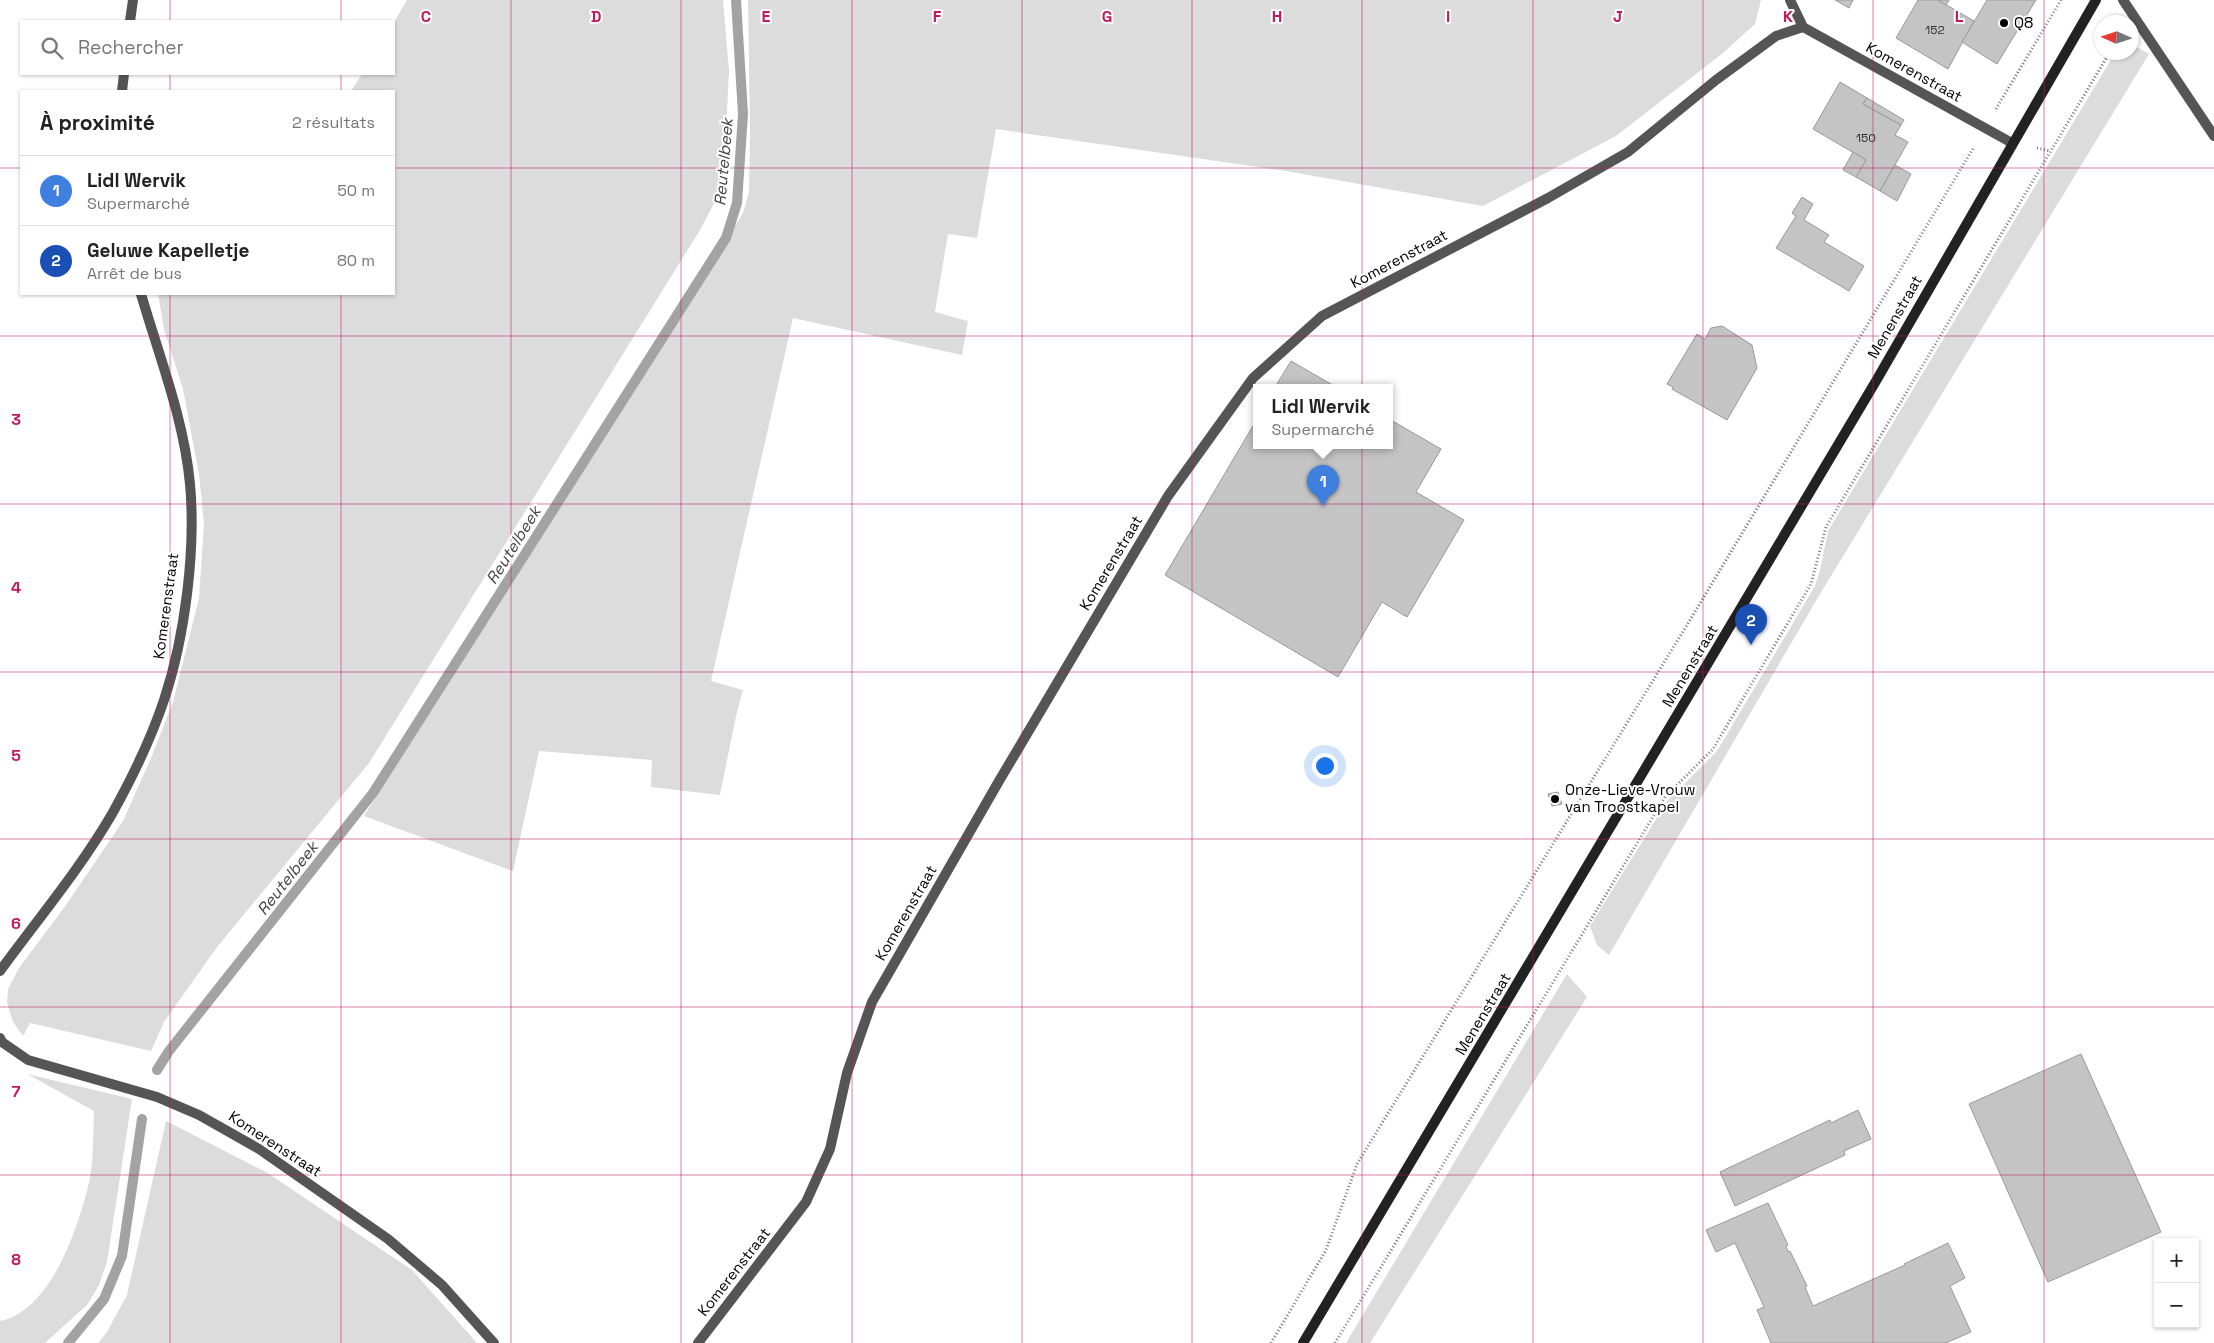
<!DOCTYPE html>
<html lang="fr">
<meta charset="utf-8">
<style>
body{margin:0;font-family:"Space Grotesk",sans-serif;background:#f2f2f2;color:#222}
.controls{position:absolute;right:15px;bottom:15px;display:grid;overflow:hidden;border-radius:0px;box-shadow:0 1px 4px #0004}
.controls button{width:45px;height:45px;display:grid;place-items:center;padding:0;border:0;border-bottom:1px solid #e0e0e0;background:#fff;color:#222;font:25px sans-serif}
.compass{position:absolute;left:2094px;top:15px;width:45px;height:45px;border-radius:50%;background:#fff;box-shadow:0 1px 4px #0004;rotate:273deg}
.you{position:absolute;left:1324px;top:765px;width:18px;height:18px;margin:-12px;border:4px solid #fff;border-radius:50%;background:#1a73e8;box-shadow:0 0 0 8px #1a73e833}
.badge{display:grid;place-items:center;width:32px;height:32px;border-radius:50%;background:#b45309;color:#fff;font-size:16px;font-weight:700}
.pin{position:absolute;translate:-50% -41px;filter:drop-shadow(0 1px 2px #0008)}
.pin::after{content:'';position:absolute;top:26px;width:18px;height:15px;background:inherit;clip-path:polygon(0 0,100% 0,50% 100%)}
.popup{position:absolute;left:1253px;top:384px;width:140px;height:65px;box-sizing:border-box;display:grid;place-content:center;border-radius:0px;background:#fff;filter:drop-shadow(0 1px 4px #0005);font-size:16px;white-space:nowrap;color:#767676}
.popup b{font-size:19px;color:#222}
.popup::after{content:'';position:absolute;left:50%;top:100%;margin-left:-10px;border:10px solid transparent;border-top-color:#fff}
.list{margin:0;padding:0;list-style:none}
h2{display:flex;justify-content:space-between;align-items:center;height:65px;margin:0;padding:0 20px;font-size:21px}
h2 small{font-size:16px;font-weight:400;color:#767676}
.list li{display:grid;grid-template-columns:32px 1fr auto;gap:15px;align-items:center;box-sizing:border-box;height:70px;padding:0 20px;border-top:1px solid #e0e0e0}
.list b{display:block;font-size:19px;white-space:nowrap}
.list p{margin:0;font-size:16px;white-space:nowrap;color:#767676}
.list em{font-size:16px;font-style:normal;color:#767676}
.icon{flex:none;width:28px;height:28px;fill:none;stroke:currentColor;stroke-width:2;stroke-linecap:round;stroke-linejoin:round}
.map{position:relative;flex:none;width:2214px;height:1343px;overflow:hidden}
.search{position:absolute;background:#fff;box-shadow:0 1px 4px #0004;left:20px;top:20px;width:375px;height:55px;display:flex;align-items:center;gap:12px;box-sizing:border-box;padding:0 18px;border-radius:0px;color:#767676;font-size:19px}
.panel{position:absolute;background:#fff;box-shadow:0 1px 4px #0004;left:20px;top:90px;width:375px;height:205px;border-radius:0px}
.map>svg:first-child{display:block}
.green{fill:#dcdcdc}
.lines{fill:none;stroke-linecap:round;stroke-linejoin:round}
.stream{stroke:#a3a3a3;stroke-width:10}
.building{fill:#c4c4c4;stroke:#999}
.path{stroke:#777;stroke-width:3;stroke-dasharray:1 2.5;stroke-linecap:butt}
.street{stroke:#555;stroke-width:10}
.secondary{stroke:#222;stroke-width:10}
.grid{fill:none;stroke:#c2185b;stroke-width:1;stroke-opacity:0.55}
.poi-dot{fill:#000;stroke:#fff;stroke-width:2}
.labels{text-anchor:middle;stroke-width:4;stroke-linejoin:round;paint-order:stroke}
.number-label{font-size:12px;fill:#313131}
.poi-label{font-size:15px;fill:#000;stroke:#fff;text-anchor:start}
.street-label{font-size:15px;fill:#000;stroke:#fff}
.water-label{font-size:16px;font-style:italic;fill:#444;stroke:#fff}
.grid-label{font-size:16px;text-anchor:middle;font-weight:bold;fill:#c2185b;stroke:#fff;stroke-width:4;stroke-linejoin:round;paint-order:stroke}
</style>
<div class="map">
<svg width="2214" height="1343" viewBox="0 0 2214 1343">
<rect width="100%" height="100%" fill="#fff"/>
<g class="green">
<path d="M407,0H723L729,71L725,152L718,196L700,230L369,763L217,947L164,1022L151,1051L30,1023L23,1036L13,1022L7,1003L8,989L19,968L66,905L123,821L151,758L173,702L199,598L204,524L199,474L183,389L164,329L158,294H394V91H351L362,74H394V22Z"/>
<path d="M748,0H1761L1755,24L1723,53L1616,136L1483,206L1286,171L996,129L977,238L948,234L935,312L968,321L962,355L793,318L711,681L743,690L736,716L720,795L651,787L652,760L539,751L513,871L364,816L743,213L749,192L750,132Z"/>
<path d="M2132,44L2149,54L1820,594L1609,955L1597,945L1590,926L1668,800L1717,751L1815,586L1820,570L1828,531L2115,53L2132,52Z"/>
<path d="M1567,974L1587,997L1370,1343H1346Z"/>
<path d="M27,1074L132,1099L107,1262L99,1285L88,1304L45,1343H0V1321C50,1311 77,1231 88,1187C94,1166 93,1133 94,1111Z"/>
<path d="M166,1121L266,1172L412,1270L477,1343H98L107,1332L127,1295Z"/>
</g>
<g class="lines">
<g class="stream">
<path d="M157,1070L169,1051L373,793L726,238L737,203L743,114L736,0"/>
<path d="M68,1343L104,1299L122,1256L142,1119"/>
</g>
</g>
<g class="building">
<path d="M1835,0H1853L1849,8Z"/>
<path d="M1918,0H1938L1974,21L1948,69L1896,38Z"/>
<path d="M1938,0H1949L1946,5Z"/>
<path d="M1987,0H2036L1997,64L1962,42Z"/>
<path d="M1840,82L1867,98L1863,104L1901,125L1895,135L1908,142L1880,191L1856,177L1866,160L1813,129Z"/>
<path d="M1867,98L1904,120L1901,125L1863,104Z"/>
<path d="M1853,152L1866,160L1856,177L1843,170Z"/>
<path d="M1895,165L1911,174L1897,201L1880,191Z"/>
<path d="M1802,197L1813,204L1804,220L1829,235L1824,242L1864,266L1849,291L1776,248L1796,216L1792,213Z"/>
<path d="M1722,326L1752,345L1757,368L1727,420L1672,389L1673,387L1667,384L1697,334L1705,339L1711,328Z"/>
<path d="M1291,361L1336,387H1275Z"/>
<path d="M1257,419V445H1389V419L1441,449L1416,492L1464,520L1407,617L1382,602L1338,677L1165,575Z"/>
<path d="M1558,792L1562,804L1552,806L1548,794Z"/>
<path d="M2081,1054L2161,1232L2048,1282L1969,1104Z"/>
<path d="M1858,1110L1871,1139L1844,1151L1845,1155L1735,1206L1720,1172L1830,1120L1831,1123Z"/>
<path d="M1768,1203L1788,1245L1786,1246L1788,1252L1790,1251L1807,1286L1805,1287L1813,1306L1905,1265L1904,1264L1948,1243L1965,1278L1950,1286L1971,1332L1946,1343H1771L1757,1310L1764,1307L1735,1243L1716,1252L1706,1230Z"/>
</g>
<g class="lines">
<g class="path">
<path d="M1996,109L2061,0"/>
<path d="M2037,148L2050,151"/>
<path d="M1271,1343L1326,1250L1357,1164L1687,625L1974,147"/>
<path d="M1335,1343L1665,797L1713,749L1811,584L1826,527L2110,52"/>
</g>
<g class="street">
<path d="M1790,0L1803,27L2012,143"/>
<path d="M2123,0L2214,136"/>
<path d="M130,21L133,0"/>
<path d="M122,91L124,74"/>
<path d="M0,971C38,919 80,869 112,814C132,778 151,739 164,700C185,637 196,550 190,484C184,419 159,356 141,294"/>
<path d="M0,1038L2,1042L28,1060L157,1097L199,1115L259,1149L388,1239L442,1285L494,1343"/>
<path d="M698,1343L806,1202L830,1149L847,1073L872,1002L999,781L1168,496L1253,378L1322,316L1548,198L1628,152L1716,80L1776,36L1803,27"/>
</g>
<path class="secondary" d="M1303,1343L1876,381L2096,0"/>
</g>
<path class="grid" d="M170,0V21M341,0V21M511,0V1343M681,0V1343M852,0V1343M1022,0V1343M1192,0V1343M1362,0V1343M1533,0V1343M1703,0V1343M1873,0V1343M2044,0V1343M170,74V91M341,74V91M0,168H21M394,168H2214M170,294V1343M341,294V1343M0,336H2214M0,504H2214M0,672H2214M0,839H2214M0,1007H2214M0,1175H2214"/>
<g class="poi-dot">
<circle cx="2004" cy="23" r="5"/>
<circle cx="1555" cy="799" r="5"/>
</g>
<g class="labels">
<g class="number-label">
<text x="1935" y="34">152</text>
<text x="1866" y="142">150</text>
</g>
<g class="poi-label">
<text x="2014" y="28">Q8</text>
<text x="1565" y="795">Onze-Lieve-Vrouw<tspan x="1565" dy="17">van Troostkapel</tspan></text>
</g>
<g class="street-label">
<text transform="translate(1914 72) rotate(29)" y="5">Komerenstraat</text>
<text transform="translate(1399 259) rotate(-28)" y="5">Komerenstraat</text>
<text transform="translate(1895 317) rotate(-60)" y="5">Menenstraat</text>
<text transform="translate(1111 563) rotate(-59)" y="5">Komerenstraat</text>
<text transform="translate(166 606) rotate(-82)" y="5">Komerenstraat</text>
<text transform="translate(1690 666) rotate(-59)" y="5">Menenstraat</text>
<text transform="translate(906 913) rotate(-60)" y="5">Komerenstraat</text>
<text transform="translate(1483 1014) rotate(-59)" y="5">Menenstraat</text>
<text transform="translate(275 1144) rotate(33)" y="5">Komerenstraat</text>
<text transform="translate(734 1272) rotate(-52)" y="5">Komerenstraat</text>
</g>
<g class="water-label">
<text transform="translate(723 162) rotate(-85)" y="6">Reutelbeek</text>
<text transform="translate(513 545) rotate(-58)" y="6">Reutelbeek</text>
<text transform="translate(287 878) rotate(-52)" y="6">Reutelbeek</text>
</g>
</g>
<g class="grid-label">
<text x="426" y="22">C</text>
<text x="596" y="22">D</text>
<text x="766" y="22">E</text>
<text x="937" y="22">F</text>
<text x="1107" y="22">G</text>
<text x="1277" y="22">H</text>
<text x="1448" y="22">I</text>
<text x="1618" y="22">J</text>
<text x="1788" y="22">K</text>
<text x="1959" y="22">L</text>
<text x="16" y="425">3</text>
<text x="16" y="593">4</text>
<text x="16" y="761">5</text>
<text x="16" y="929">6</text>
<text x="16" y="1097">7</text>
<text x="16" y="1265">8</text>
</g>
</svg>
<div class="controls">
<button>+</button>
<button>−</button>
</div>
<svg class="compass" viewBox="-18 -18 36 36"><path d="M0-13l5 13h-10z" fill="#e53935"/><path d="M0 13l5-13h-10z" fill="#767676"/></svg>
<div class="you"></div>
<div class="pin badge" style="left:1323px;top:506px;background:#3f7fe0">1</div>
<div class="popup"><b>Lidl Wervik</b>Supermarché</div>
<div class="pin badge" style="left:1751px;top:645px;background:#1a4fb4">2</div>
<div class="search"><svg class="icon" aria-label="search" viewBox="0 0 24 24"><circle cx="10" cy="10" r="6"/><path d="M15 15l6 6"/></svg>Rechercher</div>
<section class="panel">
<h2>À proximité<small>2 résultats</small></h2>
<ul class="list">
<li><span class="badge" style="background:#3f7fe0">1</span><div><b>Lidl Wervik</b><p>Supermarché</p></div><em>50 m</em></li>
<li><span class="badge" style="background:#1a4fb4">2</span><div><b>Geluwe Kapelletje</b><p>Arrêt de bus</p></div><em>80 m</em></li>
</ul>
</section>
</div>
